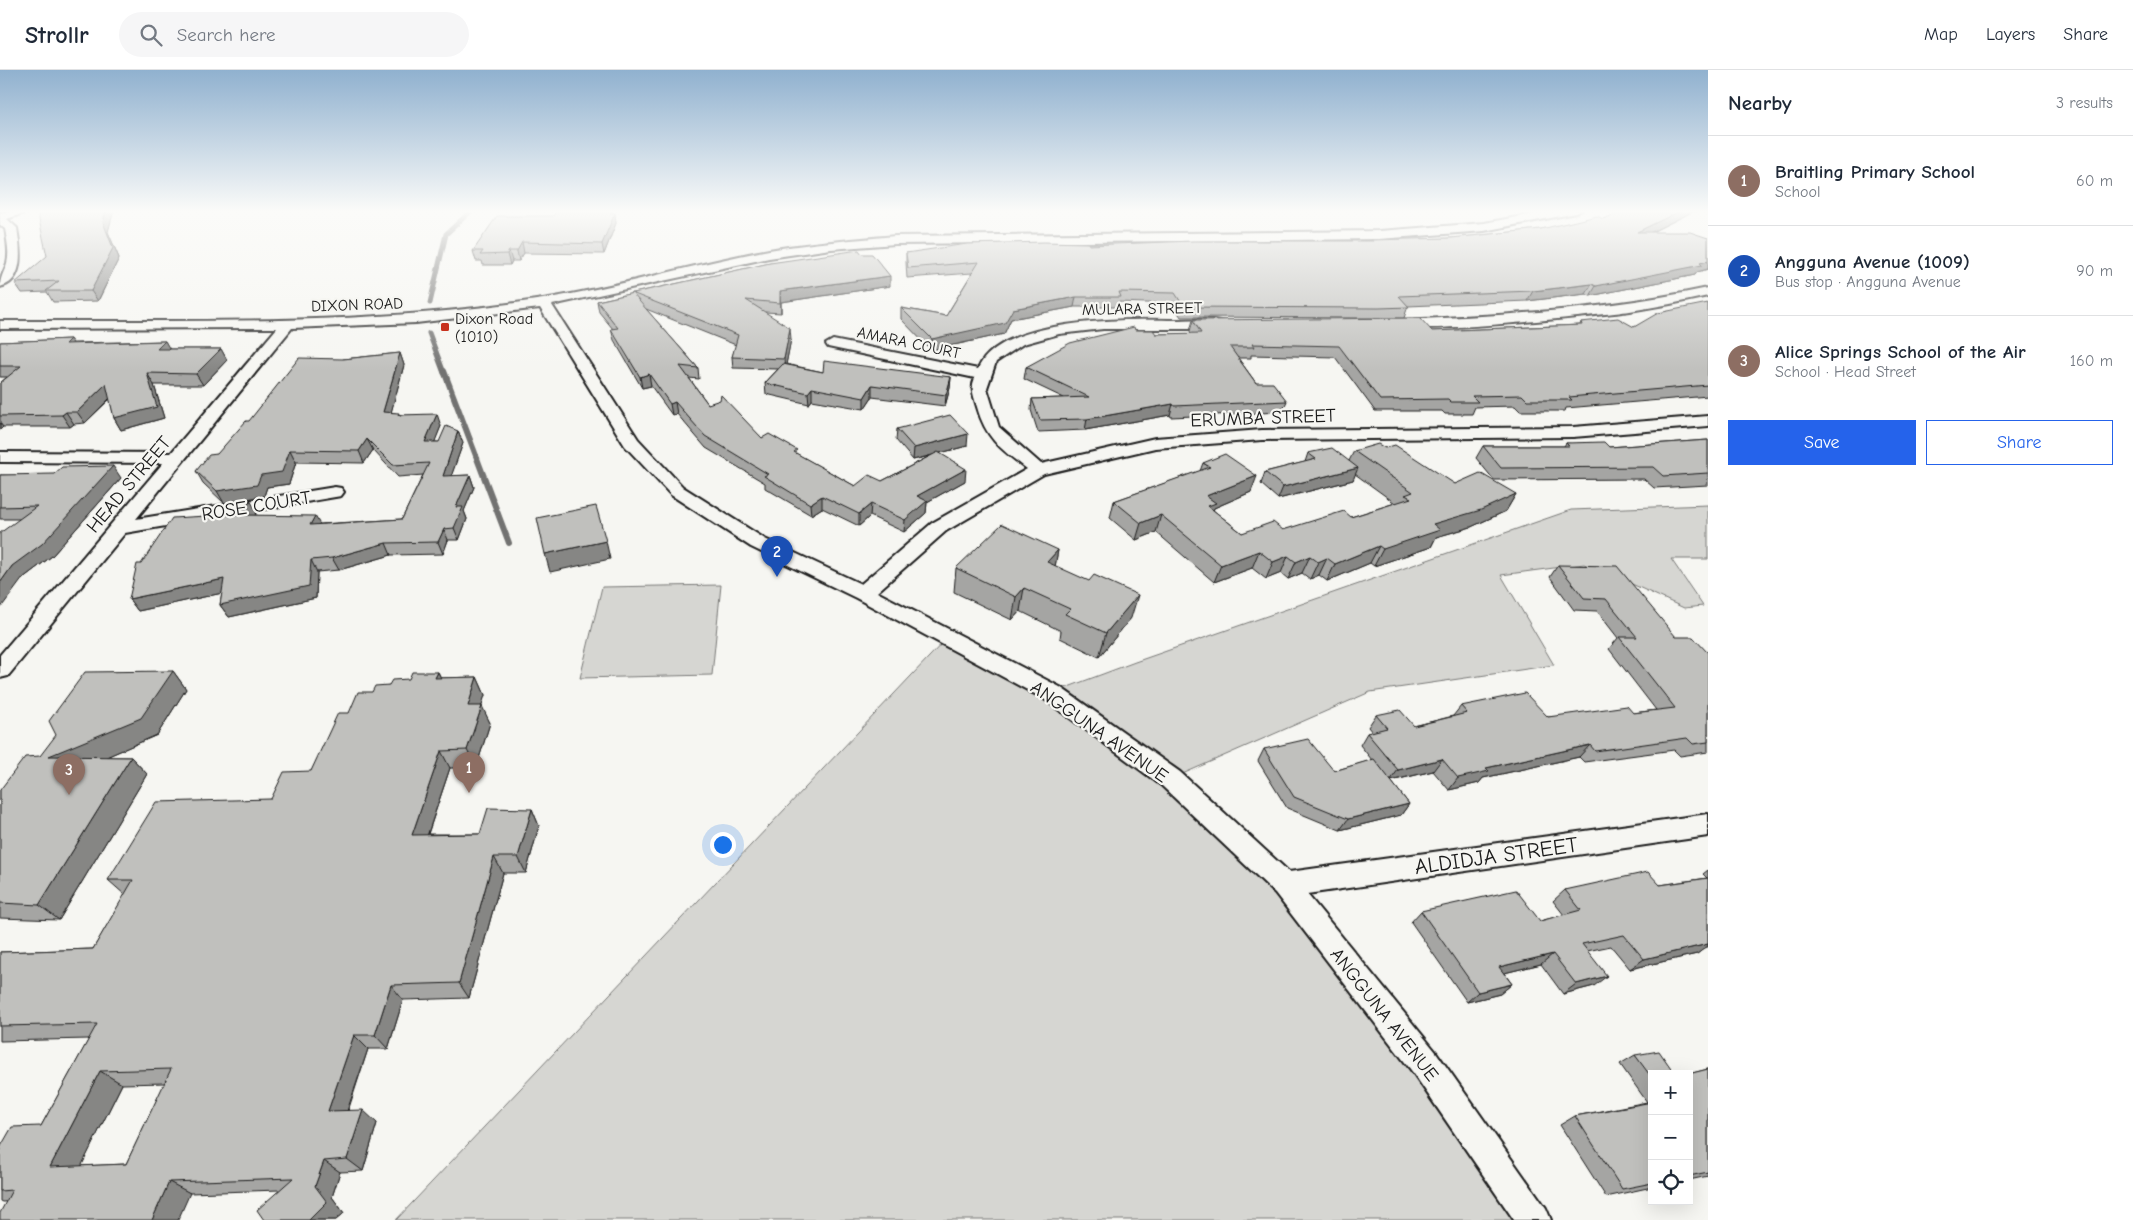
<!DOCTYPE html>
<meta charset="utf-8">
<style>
body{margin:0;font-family:"Comic Neue",sans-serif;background:#f6f6f7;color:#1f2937}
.controls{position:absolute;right:15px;bottom:15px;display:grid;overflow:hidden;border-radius:0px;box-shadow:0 5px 20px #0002}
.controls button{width:45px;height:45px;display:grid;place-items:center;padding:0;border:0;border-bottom:1px solid #e0e1e3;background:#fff;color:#1f2937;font:25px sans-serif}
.you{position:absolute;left:722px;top:774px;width:18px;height:18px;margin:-12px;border:4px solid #fff;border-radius:50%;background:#1a73e8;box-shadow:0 0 0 8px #1a73e833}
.badge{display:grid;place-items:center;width:32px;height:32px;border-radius:50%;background:#2563eb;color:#fff;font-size:16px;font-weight:700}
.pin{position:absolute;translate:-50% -41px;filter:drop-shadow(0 1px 2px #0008)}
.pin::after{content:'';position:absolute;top:26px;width:18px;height:15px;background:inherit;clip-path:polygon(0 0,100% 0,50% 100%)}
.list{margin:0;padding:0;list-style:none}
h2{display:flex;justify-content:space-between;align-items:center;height:65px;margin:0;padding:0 20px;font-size:21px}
h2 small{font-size:16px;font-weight:400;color:#747a83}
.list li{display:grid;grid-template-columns:32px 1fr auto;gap:15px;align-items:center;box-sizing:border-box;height:90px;padding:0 20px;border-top:1px solid #e0e1e3}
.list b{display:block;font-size:19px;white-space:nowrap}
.list p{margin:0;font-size:16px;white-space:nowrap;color:#747a83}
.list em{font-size:16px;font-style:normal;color:#747a83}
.actions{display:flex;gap:10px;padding:15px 20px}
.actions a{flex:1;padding:11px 0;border:1px solid #2563eb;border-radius:0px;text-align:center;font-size:18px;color:#2563eb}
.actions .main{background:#2563eb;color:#fff}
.icon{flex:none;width:28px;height:28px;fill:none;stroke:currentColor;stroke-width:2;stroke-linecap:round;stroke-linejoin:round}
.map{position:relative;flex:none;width:1708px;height:1150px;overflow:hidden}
header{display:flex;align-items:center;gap:30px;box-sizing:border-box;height:70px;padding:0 25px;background:#fff;border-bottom:1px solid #e0e1e3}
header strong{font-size:24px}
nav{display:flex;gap:28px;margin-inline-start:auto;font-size:18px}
.search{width:350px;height:45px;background:#f6f6f7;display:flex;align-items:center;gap:12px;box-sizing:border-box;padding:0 18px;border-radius:28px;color:#747a83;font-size:19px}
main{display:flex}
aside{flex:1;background:#fff}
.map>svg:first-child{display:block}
.green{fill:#d6d6d2;stroke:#797977}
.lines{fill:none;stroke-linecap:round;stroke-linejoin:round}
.stream-far1{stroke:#727271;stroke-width:5}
.stream{stroke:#727271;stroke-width:6}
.minor-casing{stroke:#1c1c1c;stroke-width:4}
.minor{fill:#f6f6f2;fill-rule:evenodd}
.wall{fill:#a5a5a3;stroke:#1c1c1c;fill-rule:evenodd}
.shaded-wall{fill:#868684;stroke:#1c1c1c}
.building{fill:#c0c0bd;stroke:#1c1c1c;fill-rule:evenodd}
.poi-dot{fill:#c8321e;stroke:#f6f6f2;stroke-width:2}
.labels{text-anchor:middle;stroke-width:4.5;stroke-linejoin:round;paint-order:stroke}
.far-street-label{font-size:16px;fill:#1c1c1c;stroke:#f6f6f2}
.far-poi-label{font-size:16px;fill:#1c1c1c;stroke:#f6f6f2;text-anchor:start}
.street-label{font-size:19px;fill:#1c1c1c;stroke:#f6f6f2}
.near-street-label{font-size:22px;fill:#1c1c1c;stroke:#f6f6f2}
</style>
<header>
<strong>Strollr</strong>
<div class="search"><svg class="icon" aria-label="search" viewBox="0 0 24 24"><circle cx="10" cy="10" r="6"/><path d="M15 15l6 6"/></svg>Search here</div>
<nav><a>Map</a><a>Layers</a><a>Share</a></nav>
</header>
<main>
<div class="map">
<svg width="1708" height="1150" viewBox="0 0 1708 1150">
<rect width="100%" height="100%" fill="#f6f6f2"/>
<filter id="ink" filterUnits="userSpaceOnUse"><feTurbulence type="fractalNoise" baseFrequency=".02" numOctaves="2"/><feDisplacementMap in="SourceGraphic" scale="10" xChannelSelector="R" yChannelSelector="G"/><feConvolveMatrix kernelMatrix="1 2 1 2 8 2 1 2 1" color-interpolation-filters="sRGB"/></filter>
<g filter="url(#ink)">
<g class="green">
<path d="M1708,435V489H1671L1703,536L1684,538L1608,503L1584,494L1501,505L1554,595L1370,622L1171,709L1284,815L1534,1150H396L947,568L1052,623L1135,592L1571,440Z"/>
<path d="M721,515L712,605L580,608L602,517Z"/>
</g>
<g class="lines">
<g class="stream-far1">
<path d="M430,233L446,164L472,140"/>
<path d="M429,263L444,303"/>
</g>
<path class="stream" d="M444,301L509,473"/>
<defs>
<g id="minor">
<path d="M12,140H32L7,149L17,158C20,177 26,211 0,217C0,207 4,203 7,193C10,182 7,170 5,159L0,155V143Z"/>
<path d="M1555,140H1582L1576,143L1484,161L1379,169L895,174L831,179L769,188L552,235L638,369L683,417L765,469L861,514L932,453L1027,399C1001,379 986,369 977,337C974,326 970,319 975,308L828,277L826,274L833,270L978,299C999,248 1125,249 1173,250C1190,250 1209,248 1226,252L1228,255L1221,259H1103L1059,264L1023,274L996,292L987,318L999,357L1041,394L1155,368L1262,360L1573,357L1708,346V356L1573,367L1262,370L1155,378L1044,404L946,461L877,522L1060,617L1180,702L1289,802L1708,744V766L1307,824L1436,982L1546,1138L1551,1150H1514L1414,1004L1275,823L1162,716L1044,629L856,528L751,477L671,425L625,376L540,238L416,253L292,258L136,449L335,417L341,418L344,422L341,426L125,463L8,606L0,608V585L163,393L0,392V382L171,383L277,258L0,259V251C181,250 364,257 543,229C619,217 693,194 769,180C811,173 853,170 895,166L1379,161L1484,153Z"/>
<path d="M1708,218V226C1682,232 1656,237 1630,241C1602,245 1398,267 1389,254L1396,250C1501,246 1605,240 1708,218Z"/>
</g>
</defs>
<use href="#minor" class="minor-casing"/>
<use href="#minor" class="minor"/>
</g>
<g class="wall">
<path d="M1627,140H1696L1652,162L1708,168V199L1697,202L1695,205L1590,226L1586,224L1527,231L1408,236L1404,248H1375L1181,247L1172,234L1119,232L1118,237H1074L1011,249L1004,264L931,280L901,249V238L946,246L972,203L907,208L906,193V183L1089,175L1371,171V170L1451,168L1541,159L1603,149Z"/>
<path d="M612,143L616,153L604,184L524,183L519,191H512L510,195H483L482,191H476L473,181L553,146Z"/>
<path d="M108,162L119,188L98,231L53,232L47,222L22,223L15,213Z"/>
<path d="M862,184L890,216L781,232V243L765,242L791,269L786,294L823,302L951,307L950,318L945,336L872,327L864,339L812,330L809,334L766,324L765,313L778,299L733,298L732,287L736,275L646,239L698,298L699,309L689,308L708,334L762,368L797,384L855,416L882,411L930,386L913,390L896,370L897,359L967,376L940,383L965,411L927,432L926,443L904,462L870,446L859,456L822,438L811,445L765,418V413L706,378L677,344L672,345L651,316L642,318L614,270L611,259H613L599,242L597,231L770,193Z"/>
<path d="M1708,233V326L1566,338L1565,341H1520L1515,336L1475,337L1472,344H1445L1442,341H1375L1335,287L1251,285V288H1238L1256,313L1287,331L1282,342L1171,347L1170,345L1085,360L1038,362L1031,340L1032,329L1064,328L1024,309L1026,297L1135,260L1156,264H1191L1190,261L1193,250L1432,261L1580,255L1581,252L1634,257Z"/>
<path d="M70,269L73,273L165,271L169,279H221L227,290L203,315H154L164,348L121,360L114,348L110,329L85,353L74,354L70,357H3L0,360V313L7,307H0V272Z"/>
<path d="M400,283L404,295L391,342L441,356L434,372L463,373L451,406L470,405L474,417L464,441L467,449L459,470H448L443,484L391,485L339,500L317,502L316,528L229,547L220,535L222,523L138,541L129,529L141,494L237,444L230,434L257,442L255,445L320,454L402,449L423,405L398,407L373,380L364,393L296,392L289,414L267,417L264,426L224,433L203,413L196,401L217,384L343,289Z"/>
<path d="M1708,370V415L1654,418L1644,409L1494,410L1476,388L1483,376H1564L1566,373L1609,377Z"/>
<path d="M1385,378L1455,414L1516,424L1506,441L1471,457L1436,467L1431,477L1374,496L1370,493L1327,511L1319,505L1310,509L1302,503L1288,509L1281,503L1266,509L1252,498L1214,512L1156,462L1136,470L1110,448L1114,431L1200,401L1203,393L1251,422L1214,438L1213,440L1242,463L1283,460L1351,447L1395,433L1355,404L1353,410L1278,429L1261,414L1265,402L1305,392L1308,383L1349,391L1354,381Z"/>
<path d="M0,405L121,408L52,486L23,508L20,449H0Z"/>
<path d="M1058,480L1055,496L1131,548L1099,587L1060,568L1061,561L1020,541L1012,550L954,522L956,498Z"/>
<path d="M1558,495L1676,567L1708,583V682L1680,686L1674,680L1584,692L1579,687L1483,708L1479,713L1449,720L1433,701L1391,711L1409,734L1401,745L1340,760L1287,738L1258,691L1264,679L1334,701L1372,690L1360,675L1367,663L1372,662L1368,657L1376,645L1414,656L1453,646L1461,636L1548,647L1633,643L1656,640L1609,579L1618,568L1597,541L1574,540L1550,507Z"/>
<path d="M173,601L186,619L157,665L106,687H131L147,704L59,850L0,848V720L40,686Z"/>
<path d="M438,602L441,608L477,607L485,625L481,636L490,653L476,698H450L428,764H480L532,739L539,756L526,803H503L469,928L403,930L388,979H368L348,1041L377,1053L363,1101L340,1102L332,1127L344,1143L336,1150H264L279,1120L190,1123L2,1132L0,1131V1078L41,1056L89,969L0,971V882L93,879L125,825L108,810L271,729L311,701L349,643L372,622L389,615ZM165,1013L126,1094L81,1096L122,1014Z"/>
<path d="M1708,800V877H1706L1697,884L1630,899L1611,876L1587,881L1594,916L1563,924L1541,894L1504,903L1512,914L1500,924L1467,932L1411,852L1421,841L1540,851L1564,845L1553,831L1565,820L1660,815L1707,808L1703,804Z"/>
<path d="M1635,985L1652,1004V1117L1606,1127L1560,1055L1575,1046L1647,1032L1620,994Z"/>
<path d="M1708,999V1106L1689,1110V1004Z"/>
</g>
<g class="shaded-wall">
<path d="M106,140H114L108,162L119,188L98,231L91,221L103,152Z"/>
<path d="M611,140L613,148L615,143L616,153L604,184L602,174L610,143Z"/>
<path d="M1682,140H1696L1631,172L1637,162Z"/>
<path d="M522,172L524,183L519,191L517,181Z"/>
<path d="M509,181L512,191L510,195L507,184Z"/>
<path d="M1708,191V199L1697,202L1695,205L1590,226L1596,216Z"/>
<path d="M890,206V216L781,232V243L780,221Z"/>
<path d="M1592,214L1586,224L1527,231L1533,221Z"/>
<path d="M1076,227L1074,237L1011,249L1004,264L931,280L932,269L1013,239Z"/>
<path d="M790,258L791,269L785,300L784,289Z"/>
<path d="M70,269L77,280L65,274Z"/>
<path d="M165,271L172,283L157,279Z"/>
<path d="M221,279L227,290L203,315L196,304Z"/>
<path d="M400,283L404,295L388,354L383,342Z"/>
<path d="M147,303L154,315L164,348L121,360L114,348Z"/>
<path d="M649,304L651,316L642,318L640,307Z"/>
<path d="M951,307L950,318L945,336L946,325Z"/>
<path d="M106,314L113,325L85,353L77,342Z"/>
<path d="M872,315V327L864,339V328Z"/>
<path d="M812,318V330L809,334L808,323Z"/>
<path d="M675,332L677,344L672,345L670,334Z"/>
<path d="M1173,334L1170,345L1085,360L1087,349Z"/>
<path d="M66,342L74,354L70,357L62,345Z"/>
<path d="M437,344L441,356L430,384L425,372Z"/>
<path d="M0,353L3,357L0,360Z"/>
<path d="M458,361L463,373L447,418L443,406Z"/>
<path d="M968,364L967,376L913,390L914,378Z"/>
<path d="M367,369L373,380L364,393L359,381Z"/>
<path d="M290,380L296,392L289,414L267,417L264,426L224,433L217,421Z"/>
<path d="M113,396L121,408L52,486L23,508L0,539V513L12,496Z"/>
<path d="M1358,398L1353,410L1278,429L1283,417Z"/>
<path d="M966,399L965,411L927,432L926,443L904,462L905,450L917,426Z"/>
<path d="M470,405L474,417L464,441L467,449L459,470L454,458L456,437Z"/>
<path d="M1257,406L1251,422L1214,438L1210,450L1206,426Z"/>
<path d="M1516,424L1506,441L1471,457L1436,467L1431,477L1374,496L1383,479L1433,454Z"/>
<path d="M822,426V438L811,445L810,434Z"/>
<path d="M250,430L257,442L249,457L242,445Z"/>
<path d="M871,434L870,446L859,456V444Z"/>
<path d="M1161,445L1156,462L1136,470L1141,453Z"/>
<path d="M315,446L322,458L310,455Z"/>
<path d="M444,459L448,470L443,484L438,472Z"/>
<path d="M606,471L610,489L550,502L545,484Z"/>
<path d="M386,473L391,485L339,500L332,488Z"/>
<path d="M1379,476L1370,493L1327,511L1335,494Z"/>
<path d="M1058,480L1054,503L1047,492Z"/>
<path d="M1259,481L1252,498L1214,512L1221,495Z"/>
<path d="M1288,486L1281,503L1266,509L1273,492Z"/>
<path d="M1310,486L1302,503L1288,509L1296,492Z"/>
<path d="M1327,488L1319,505L1310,509L1318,492Z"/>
<path d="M311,490L317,502L316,528L229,547L220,535Z"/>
<path d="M224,509L232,521L138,541L129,529Z"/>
<path d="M1024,518L1020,541L1012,550L1016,527Z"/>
<path d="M1138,525L1131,548L1099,587L1106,563Z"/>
<path d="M173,601L186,619L157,665L67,704L49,686Z"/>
<path d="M438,602L446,619L435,608Z"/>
<path d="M477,607L485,625L476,654L468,636Z"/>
<path d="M482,636L490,653L476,698L467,680Z"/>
<path d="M1590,675L1579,687L1483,708L1479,713L1449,720L1458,708L1486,698Z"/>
<path d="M441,681L450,698L422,781L412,765Z"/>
<path d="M131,687L147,704L59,850L39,835Z"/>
<path d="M1442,689L1433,701L1390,711L1398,700Z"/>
<path d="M1409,734L1401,745L1340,760L1348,749Z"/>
<path d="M532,739L539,756L526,803L518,787Z"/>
<path d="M494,787L503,803L469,928L459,913Z"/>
<path d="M1708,874V876L1697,884L1630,899L1644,889Z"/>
<path d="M1553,884L1541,894L1488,907L1499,897Z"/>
<path d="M1607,906L1594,916L1563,924L1576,914Z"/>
<path d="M1512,914L1500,924L1467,932L1478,922Z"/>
<path d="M391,915L403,930L388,979L375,965Z"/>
<path d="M354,965L368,979L343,1053L328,1041Z"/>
<path d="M100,1001L122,1014L75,1109L50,1097Z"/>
<path d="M363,1040L377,1053L363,1101L347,1089Z"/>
<path d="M324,1091L340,1102L332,1127L344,1143L336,1150H309L315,1116Z"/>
<path d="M169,1112L190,1123L178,1150H152Z"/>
</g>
<g class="building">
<path d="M37,140H106L103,152L113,178L91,221H46L59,211L15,213L47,186Z"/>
<path d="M557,140H611L610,143H615L602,174L522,172L517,181H509L507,184L480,185L483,181H473L497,146H553Z"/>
<path d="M1627,140H1682L1637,162H1690L1708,168V191L1700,193L1702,195L1596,216L1592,214L1533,221L1399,226L1409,237L1379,238L1184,237L1175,223L1119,222L1121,227H1076L1013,239L1005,253L932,269L901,238L946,246L979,192L908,198L906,183L967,174L1044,172L1088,173L1089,175L1193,171H1373L1371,170L1451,168L1541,159L1597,146L1603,149Z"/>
<path d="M859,180L862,184H872L890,206L780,221V233L746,230L790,258L784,289L732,287L738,265L632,223L698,298L680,296L708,334L720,330L721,325L762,368L769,364L797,380L794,382L855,416L869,405L882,411L938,382L966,399L917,426L927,431L905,450L871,434L859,444L822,426L810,434L764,406L768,404L705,366L675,332L670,334L649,304L640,307L611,259L618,258L597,231L770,193Z"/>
<path d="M1708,233V315L1569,327L1572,330H1527L1522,325L1472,326L1478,332H1451L1448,329L1380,330L1339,276L1252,274L1254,277H1230L1256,313H1273L1287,331L1174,336L1173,334L1087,349L1040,350L1032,329L1089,327L1026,297L1070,273L1134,257L1135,260H1153L1156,264L1201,263L1193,250L1420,248L1432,261L1582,255L1581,252L1618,248L1634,257L1658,243Z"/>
<path d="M70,269L65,274L165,271L157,279H221L196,304L147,303L157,337L114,348L106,314L77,342H66L62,345L0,346V313L21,296H0V272Z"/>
<path d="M400,283L383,342L399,343L398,345L437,344L425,372H439L446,356L458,361L443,406L470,405L456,437H463L454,458L444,459L438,472L386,473L332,488L311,490L309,516L220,535L224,509L129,529L137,494H141L172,448L242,444L230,434L250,430L242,445L315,446L310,455L402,449L429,393L393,395L367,369L359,381L290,380L282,402L261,405L257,415L217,421L196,401L209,385L217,384L246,351H249L299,288L343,289Z"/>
<path d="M824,291L951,307L946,325L872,315L864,328L812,318L808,323L765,313L783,294L823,302Z"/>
<path d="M950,345L968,364L914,378L897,359Z"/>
<path d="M1708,370V403L1663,406L1653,397L1501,398L1483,376H1569L1566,373L1604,372L1609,377Z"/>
<path d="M1378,374L1385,378L1395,375L1455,414L1480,403L1516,424L1481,440L1433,454L1440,460L1383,479L1379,476L1335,494L1327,488L1318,492L1310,486L1296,492L1288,486L1273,492L1259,481L1221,495L1161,445L1141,453L1114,431L1210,397L1203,393L1225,384L1257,406L1206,426L1216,433L1208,436L1242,463L1273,452L1283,460L1344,441L1351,447L1411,428L1405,425L1413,422L1354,381Z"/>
<path d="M1332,378L1358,398L1283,417L1265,402L1316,389L1308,383Z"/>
<path d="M113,396L42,474L12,496L0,513V463L37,436L0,437V405L54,404L62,397Z"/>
<path d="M596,436L606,471L545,484L537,448Z"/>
<path d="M1002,454L1058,480L1047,492L1089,511L1094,505L1138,525L1106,563L1065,544L1070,539L1024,518L1016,527L956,498Z"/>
<path d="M1558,495L1617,496L1676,567H1693L1708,583V672L1693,674L1687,668L1595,681L1590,675L1486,698L1489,701L1458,708L1442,689L1398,700L1367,663L1387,658L1376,645L1400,640L1414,656L1467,643L1461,636L1525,623L1548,647L1627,636L1633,643L1675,638L1619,567H1637L1606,529L1584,528Z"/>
<path d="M173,601L141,648L49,686L131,687L39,835L0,833V720L25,687L40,686L56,665L49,651L85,602Z"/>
<path d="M412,602H438L435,608L477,607L468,636H482L467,680L441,681L412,765L480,764L488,738L532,739L518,787H494L459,913L391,915L375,965H354L328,1041L363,1040L347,1089L324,1091L315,1116L327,1132L309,1150H264L257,1140L293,1108L169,1112L152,1150H0V1143L12,1120L0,1121V1078L12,1057L41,1056L97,954L0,956V882L93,879L133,810H108L156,732L271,729L284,702L311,701L338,643H349L358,622H372L375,616L389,615L392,610L409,609ZM171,999L126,1094L50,1097L100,1001Z"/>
<path d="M1308,669L1334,701L1374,689L1409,734L1348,749L1294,727L1264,679Z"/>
<path d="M1648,802L1660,815L1708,808V874L1644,889L1624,865L1582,874L1607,906L1576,914L1553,884L1499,897L1512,914L1478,922L1421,841L1516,820L1540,851L1581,840L1565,820Z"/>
<path d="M1659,981L1675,1004H1652V1008L1635,985Z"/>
<path d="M1708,999V1102L1689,1106V1004H1688Z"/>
<path d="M1652,1032V1113L1622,1119L1575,1046Z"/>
</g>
</g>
<linearGradient id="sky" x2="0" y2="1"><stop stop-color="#90b1cf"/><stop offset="0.47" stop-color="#fbfbf9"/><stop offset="1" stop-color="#fbfbf9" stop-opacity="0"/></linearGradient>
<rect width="1708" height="301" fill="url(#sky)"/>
<rect class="poi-dot" x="440" y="252" width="10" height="10" rx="2.5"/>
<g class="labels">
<g class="far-street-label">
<text transform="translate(357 234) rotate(-2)" y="6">DIXON ROAD</text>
<text transform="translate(1142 238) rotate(-1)" y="6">MULARA STREET</text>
<text transform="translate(909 272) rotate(12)" y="6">AMARA COURT</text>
</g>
<g class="far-poi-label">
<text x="455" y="254">Dixon Road<tspan x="455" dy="18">(1010)</tspan></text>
</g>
<g class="street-label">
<text transform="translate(1263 347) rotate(-2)" y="7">ERUMBA STREET</text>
<text transform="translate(128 414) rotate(-50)" y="7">HEAD STREET</text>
<text transform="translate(256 435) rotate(-9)" y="7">ROSE COURT</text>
<text transform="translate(1100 661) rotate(35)" y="7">ANGGUNA AVENUE</text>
<text transform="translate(1385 944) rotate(52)" y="7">ANGGUNA AVENUE</text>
</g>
<g class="near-street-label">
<text transform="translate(1496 785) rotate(-8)" y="8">ALDIDJA STREET</text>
</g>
</g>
</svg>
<div class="controls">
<button>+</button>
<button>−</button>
<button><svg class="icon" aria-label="locate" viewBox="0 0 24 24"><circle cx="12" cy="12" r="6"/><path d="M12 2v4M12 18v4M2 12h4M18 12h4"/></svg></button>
</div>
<div class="you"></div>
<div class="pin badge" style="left:469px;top:723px;background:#8d6e63">1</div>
<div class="pin badge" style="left:777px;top:507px;background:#1a4fb4">2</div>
<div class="pin badge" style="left:69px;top:725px;background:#8d6e63">3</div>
</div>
<aside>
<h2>Nearby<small>3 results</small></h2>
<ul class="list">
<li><span class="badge" style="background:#8d6e63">1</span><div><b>Braitling Primary School</b><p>School</p></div><em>60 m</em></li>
<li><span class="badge" style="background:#1a4fb4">2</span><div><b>Angguna Avenue (1009)</b><p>Bus stop · Angguna Avenue</p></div><em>90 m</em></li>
<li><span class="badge" style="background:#8d6e63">3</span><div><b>Alice Springs School of the Air</b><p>School · Head Street</p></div><em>160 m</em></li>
</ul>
<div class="actions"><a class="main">Save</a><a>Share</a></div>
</aside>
</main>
